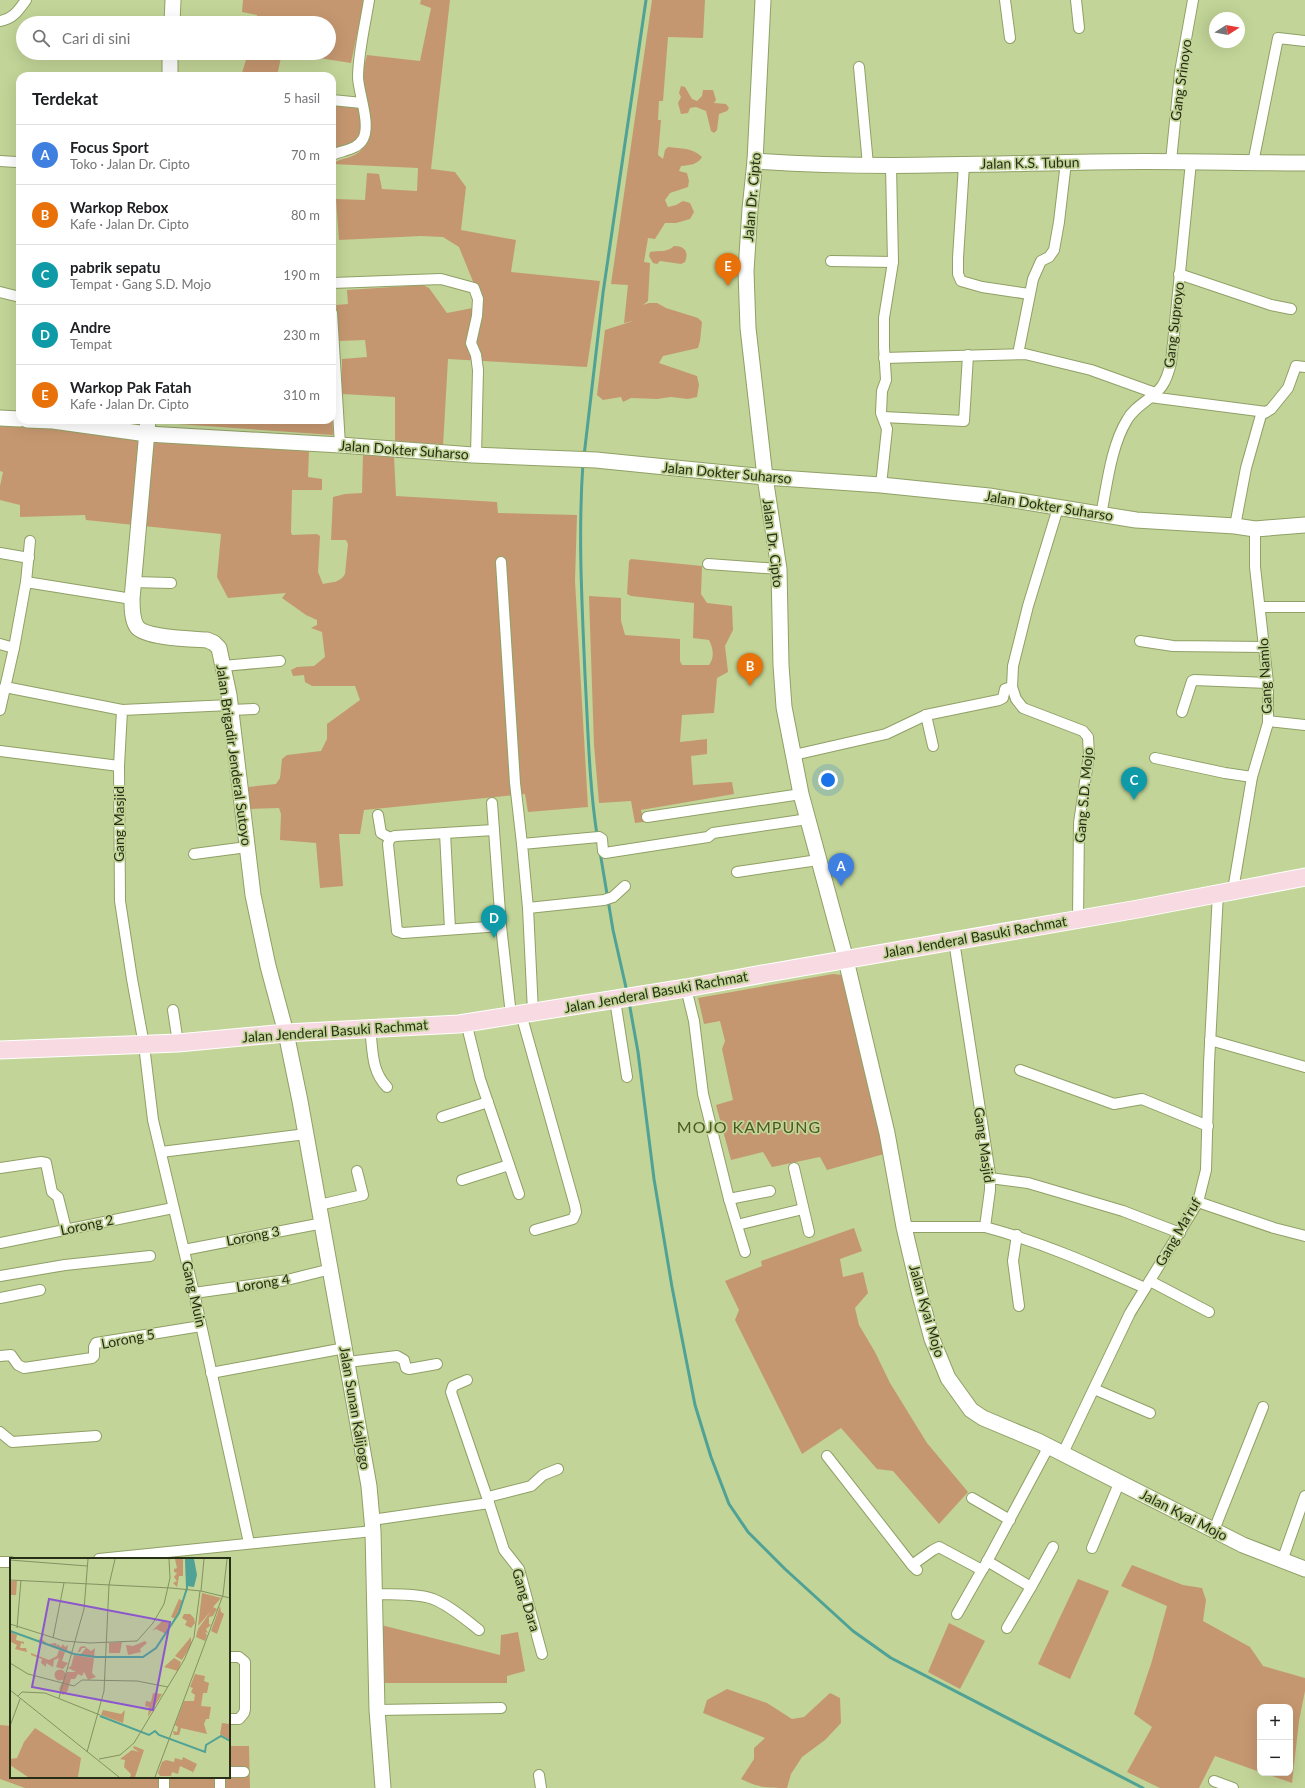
<!DOCTYPE html>
<html lang="id">
<meta charset="utf-8">
<style>
body{margin:0;font-family:Lato,sans-serif;background:#f2f2f2;color:#202124}
.controls{position:absolute;right:12px;bottom:12px;display:grid;overflow:hidden;border-radius:8px;box-shadow:0 4px 16px #0002}
.controls button{width:36px;height:36px;display:grid;place-items:center;padding:0;border:0;border-bottom:1px solid #e0e0e0;background:#fff;color:#202124;font:20px sans-serif}
.compass{position:absolute;left:1209px;top:12px;width:36px;height:36px;border-radius:50%;background:#fff;box-shadow:0 4px 16px #0002;rotate:79deg}
.you{position:absolute;left:828px;top:780px;width:14px;height:14px;margin:-10px;border:3px solid #fff;border-radius:50%;background:#1a73e8;box-shadow:0 0 0 6px #1a73e833}
.badge{display:grid;place-items:center;width:26px;height:26px;border-radius:50%;background:#7c3aed;color:#fff;font-size:13px;font-weight:700}
.pin{position:absolute;translate:-50% -33px;filter:drop-shadow(0 1px 2px #0008)}
.pin::after{content:'';position:absolute;top:21px;width:14px;height:12px;background:inherit;clip-path:polygon(0 0,100% 0,50% 100%)}
.list{margin:0;padding:0;list-style:none}
h2{display:flex;justify-content:space-between;align-items:center;height:52px;margin:0;padding:0 16px;font-size:17px}
h2 small{font-size:13px;font-weight:400;color:#757577}
.list li{display:grid;grid-template-columns:26px 1fr auto;gap:12px;align-items:center;box-sizing:border-box;height:60px;padding:0 16px;border-top:1px solid #e0e0e0}
.list b{display:block;font-size:15px;white-space:nowrap}
.list p{margin:0;font-size:13px;white-space:nowrap;color:#757577}
.list em{font-size:13px;font-style:normal;color:#757577}
.icon{flex:none;width:22px;height:22px;fill:none;stroke:currentColor;stroke-width:2;stroke-linecap:round;stroke-linejoin:round}
.map{position:relative;flex:none;width:1305px;height:1788px;overflow:hidden}
.search{position:absolute;background:#fff;box-shadow:0 4px 16px #0002;left:16px;top:16px;width:320px;height:44px;display:flex;align-items:center;gap:10px;box-sizing:border-box;padding:0 14px;border-radius:22px;color:#757577;font-size:15px}
.panel{position:absolute;background:#fff;box-shadow:0 4px 16px #0002;left:16px;top:72px;width:320px;height:352px;border-radius:12px}
.map>svg:first-child{display:block}
.green{fill:#c59770}
.lines{fill:none;stroke-linecap:round;stroke-linejoin:round}
.stream{stroke:#4fa295;stroke-width:3}
.street-casing{stroke:#90a066;stroke-width:12}
.secondary-casing{stroke:#90a066;stroke-width:17}
.primary-casing{stroke:#fff;stroke-width:19}
.street{stroke:#fff;stroke-width:10}
.secondary{stroke:#fff;stroke-width:15}
.primary{stroke:#f8dbe2;stroke-width:17}
.labels{text-anchor:middle;stroke-width:3.5;stroke-linejoin:round;paint-order:stroke}
.street-label{font-size:14px;fill:#272e16;stroke:#c2d497}
.quarter-label{font-size:16px;letter-spacing:1px;fill:#4c5a21;stroke:#c2d497}
.inset-river{fill:none;stroke:#4fa295;stroke-width:2}
.inset-road{fill:none;stroke:#849263;stroke-width:1}
.view{fill:#8c56ce;fill-opacity:0.15;stroke:#8c56ce;stroke-width:2}
.inset-edge{fill:none;stroke:#272e16;stroke-width:2}
</style>
<div class="map">
<svg width="1305" height="1788" viewBox="0 0 1305 1788">
<rect width="100%" height="100%" fill="#c2d497"/>
<g class="green">
<path d="M243,0H364L351,63L287,53H329V23H256L257,15L242,12Z"/>
<path d="M421,0H450L431,169L455,172L466,187L461,230L516,240L511,272L600,281L587,367L448,359L443,446L395,441V397L342,394V359L367,357L365,340L339,341L336,305L348,304L347,290L423,285L429,288L447,313L483,306L459,247L443,237L421,236L339,240L336,199L365,200L367,173L379,174L382,189L417,191L418,168L332,164C342,157 354,159 362,149C380,130 361,94 363,70C364,65 366,60 367,55L420,61L431,8L420,4Z"/>
<path d="M652,0H705L703,38L668,37L663,101H659L658,120H661L658,155L663,159L665,150L668,147C682,149 691,147 702,157C697,165 690,165 681,166L679,171L687,173L689,181L688,187L670,193L665,200L668,207L676,205L683,201L690,203L694,212L690,219L676,223H665L655,239L648,238L644,262L650,263L648,301L643,305L649,303H657L666,308L698,318L702,322L700,341L698,348L663,356L659,363L697,376L699,385L697,397L688,399L671,397L657,399L631,398L623,402L621,397L603,400L597,395L605,330L633,321L637,322L633,321L624,323L628,285L611,284Z"/>
<path d="M248,53H282L277,76H261L242,73Z"/>
<path d="M681,86L685,87L692,99L697,101L702,96L703,90H713L716,100L714,103L726,104L729,108L727,111L719,114L717,130L714,133L711,131L706,111L696,107L690,108L688,113L681,114L678,103L681,97L679,93Z"/>
<path d="M332,99L357,104C362,118 364,139 348,146C343,148 337,147 332,147Z"/>
<path d="M674,246C685,246 689,252 685,262L681,264L660,261L657,264L653,263L649,256L650,252C659,250 667,253 674,246Z"/>
<path d="M332,395L333,435L163,423L162,420H332Z"/>
<path d="M0,422L109,425L152,443L158,440L309,451L308,477L322,479V490H292L291,532L292,535L317,534L320,536L318,572L323,584C332,582 340,583 345,574L348,544L346,540H331L333,497L345,494L362,493L363,454L394,456L396,496L497,502L498,513L577,515L575,581L588,807L528,812L525,794L364,810L360,834H339L343,886L320,888L316,843L280,840L281,814L279,808L250,809L248,787L276,784L280,778L282,759L287,755L321,751L327,739V724L360,700L355,686H312L305,682L304,675L293,676L291,670L297,667L314,666L325,657L322,632L311,628L317,625V620L306,615L282,598L286,593L228,598L217,577L221,534L86,520L85,515L20,517V505L0,500V486L3,472L0,471Z"/>
<path d="M631,559L702,566L701,594L707,603L732,606L733,630L725,646L728,672L717,678L714,713L682,715L680,742L707,739V754L691,756L693,785L732,782L734,794L641,810L644,822L635,823L631,801L599,803L594,745L589,596L621,598V621L625,635L680,639V661L682,665H709C715,657 713,648 709,640L693,638L694,603L631,596L627,594L629,561Z"/>
<path d="M833,974L842,975L846,980L884,1154L827,1170L820,1157L772,1167L763,1152L731,1160L716,1105L733,1100L722,1049L725,1041L720,1021L704,1024L698,998Z"/>
<path d="M854,1228L862,1251L840,1259L843,1277L863,1272L868,1293L855,1308L859,1325L875,1352L890,1383L927,1443L968,1492L939,1524L893,1471L877,1469L841,1428L802,1454L735,1320L739,1310L725,1281L762,1266L761,1261Z"/>
<path d="M1132,1565L1183,1585L1202,1588L1206,1600L1203,1621L1250,1647L1263,1666L1305,1678V1691L1299,1721L1292,1783L1264,1773H1290V1707H1260V1772L1215,1756L1199,1788H1160L1127,1772L1152,1727L1134,1714L1151,1664L1167,1606L1121,1586Z"/>
<path d="M1078,1579L1109,1591L1070,1679L1038,1664Z"/>
<path d="M949,1623L985,1641L960,1689L928,1672Z"/>
<path d="M381,1625L500,1655L501,1635L518,1632L525,1671L507,1676V1683H383Z"/>
<path d="M727,1689L767,1703L792,1719L804,1717L830,1693L840,1698L841,1723L825,1740L802,1757L791,1774L787,1788C768,1788 759,1788 741,1779L754,1759V1748L765,1738L703,1713L707,1700Z"/>
<path d="M0,1725L11,1726V1777H229V1746H249L250,1788H25L0,1779Z"/>
</g>
<g class="lines">
<g class="stream">
<path d="M584,456L603,293L646,0"/>
<path d="M583,463C578,534 582,604 585,675C588,728 589,782 597,835"/>
<path d="M600,852L613,930L627,992"/>
<path d="M629,1002L638,1052L654,1179L672,1287L695,1405L711,1457L729,1504L748,1532L785,1569L853,1631L891,1658L1143,1788"/>
</g>
<defs>
<g id="street">
<path d="M1005,0L1010,38"/>
<path d="M1076,0L1079,28"/>
<path d="M0,21C13,19 18,11 26,0"/>
<path d="M859,67L868,165"/>
<path d="M332,100L362,103"/>
<path d="M332,155C343,150 357,150 363,139C371,125 359,94 358,78C358,53 365,26 369,0"/>
<path d="M0,161L16,162"/>
<path d="M1171,161L1180,72L1193,0"/>
<path d="M1253,163L1278,38L1305,41"/>
<path d="M964,165L958,258V274L961,281L982,287L1029,294"/>
<path d="M831,261L893,262"/>
<path d="M1179,274L1271,305L1291,309"/>
<path d="M332,283L441,279L474,288L478,299L477,316L471,343L476,355L478,370L476,455"/>
<path d="M0,292L20,297"/>
<path d="M332,313L340,445"/>
<path d="M1018,354L1033,279L1041,261L1049,257L1054,250L1059,222L1066,162"/>
<path d="M884,358L1025,354L1091,370L1155,393"/>
<path d="M1150,397L1266,412"/>
<path d="M883,417L964,421L968,355"/>
<path d="M881,485L887,429L881,413L882,391L886,380L884,347V318L893,262L891,166"/>
<path d="M1058,508L1028,606L1013,666L1012,687L1016,699L1023,708L1083,731L1088,737L1089,755L1079,823L1078,919"/>
<path d="M1101,515C1107,485 1111,446 1127,420C1135,405 1153,399 1162,386C1167,379 1169,371 1171,363L1191,162"/>
<path d="M1235,526L1246,468L1261,415L1271,409L1288,388L1296,366L1305,367"/>
<path d="M0,553L29,558"/>
<path d="M501,562L515,783L522,844"/>
<path d="M708,564L779,569"/>
<path d="M26,582L30,541"/>
<path d="M133,582L171,583"/>
<path d="M1261,607H1305"/>
<path d="M1140,641L1173,646L1264,647"/>
<path d="M0,644L14,648"/>
<path d="M223,666L280,661"/>
<path d="M5,687L122,710"/>
<path d="M230,705L122,710L119,766L120,901L132,979L144,1045L153,1120L194,1293L249,1543"/>
<path d="M0,710L14,648L26,582L132,599"/>
<path d="M231,710L254,709"/>
<path d="M1182,712L1192,681L1194,680L1268,683"/>
<path d="M926,715L933,746"/>
<path d="M1268,721L1305,725"/>
<path d="M0,751L119,766"/>
<path d="M794,755L886,734L926,715L999,700L1003,698L1005,689L1012,687"/>
<path d="M1155,758L1225,773L1252,777"/>
<path d="M492,803L501,926L511,1015"/>
<path d="M378,815L381,833L390,838"/>
<path d="M647,817L801,794"/>
<path d="M494,830L395,836L390,838L388,844L397,931L403,933L501,926"/>
<path d="M445,833L450,929"/>
<path d="M194,854L247,847"/>
<path d="M737,872L818,860"/>
<path d="M1233,890L1252,777L1268,723V683L1255,567V529"/>
<path d="M528,908L604,900L613,897L625,886"/>
<path d="M954,941L990,1174V1190L985,1227C1041,1242 1093,1265 1145,1288"/>
<path d="M686,988L694,1021L703,1094L729,1199L745,1252"/>
<path d="M615,1000L627,1077"/>
<path d="M173,1010L178,1043"/>
<path d="M533,1012L528,908L522,844L599,837L602,839L603,851L605,853L708,837L713,833L808,819"/>
<path d="M521,1014L575,1206L576,1212L573,1219L535,1230"/>
<path d="M466,1022L480,1079L519,1194"/>
<path d="M370,1028C373,1050 371,1071 387,1087"/>
<path d="M1210,1040L1305,1067"/>
<path d="M1020,1070L1114,1104L1142,1099L1208,1126"/>
<path d="M442,1117L488,1102"/>
<path d="M161,1152L306,1134"/>
<path d="M0,1168L41,1162L46,1163L52,1192L58,1197L66,1229"/>
<path d="M794,1168L809,1232"/>
<path d="M990,1178L1028,1183L1123,1211L1180,1233"/>
<path d="M462,1180L509,1165"/>
<path d="M729,1199L770,1191"/>
<path d="M1198,1202L1274,1228L1305,1236"/>
<path d="M319,1205L363,1195L357,1171"/>
<path d="M737,1225L803,1209"/>
<path d="M904,1227H985"/>
<path d="M1017,1235L1013,1261L1019,1306"/>
<path d="M0,1243L173,1208"/>
<path d="M184,1250L323,1223"/>
<path d="M0,1276L65,1265L150,1256"/>
<path d="M1150,1281L1209,1312"/>
<path d="M194,1293L287,1280L331,1269"/>
<path d="M0,1298L40,1290"/>
<path d="M0,1356L11,1355L18,1365L24,1368L92,1358L94,1356V1347L96,1343L201,1326"/>
<path d="M348,1362L397,1356L404,1360L406,1368L409,1369L437,1364"/>
<path d="M211,1373L345,1348"/>
<path d="M467,1380L453,1386L451,1392L489,1503"/>
<path d="M1094,1389L1150,1413"/>
<path d="M0,1432L12,1442L96,1436"/>
<path d="M1063,1453L1130,1313L1198,1202L1206,1170L1209,1063L1218,893"/>
<path d="M827,1456L912,1565"/>
<path d="M488,1497L531,1486L543,1475L558,1469"/>
<path d="M972,1498L1010,1520"/>
<path d="M372,1520L489,1503L504,1550L519,1569L542,1654"/>
<path d="M1214,1530L1263,1407"/>
<path d="M1092,1548L1120,1481"/>
<path d="M99,1559L373,1531"/>
<path d="M987,1561L1031,1587L1007,1628"/>
<path d="M1282,1561L1305,1496"/>
<path d="M0,1562H11"/>
<path d="M917,1570L912,1565L933,1550L939,1547L980,1569H983L1049,1446"/>
<path d="M1031,1587L1053,1547"/>
<path d="M374,1594C393,1595 415,1593 433,1599C449,1605 465,1619 479,1630"/>
<path d="M957,1614L982,1570"/>
<path d="M229,1657H239L245,1662V1709L244,1713L239,1719H229"/>
<path d="M377,1710L501,1708"/>
<path d="M229,1772H244"/>
<path d="M539,1775L541,1788"/>
<path d="M220,1777V1788"/>
<path d="M1214,1781L1233,1788"/>
<path d="M164,1788V1777"/>
</g>
<g id="secondary">
<path d="M763,0L755,161L750,209L746,271L747,300L748,328L765,477L779,569L781,665L784,707L801,794L846,960L887,1133L904,1227L920,1295L932,1339L948,1378L971,1410L983,1418L1038,1441L1243,1545L1305,1569"/>
<path d="M172,23L173,0"/>
<path d="M170,76V53"/>
<path d="M755,161C868,169 980,164 1093,162C1164,160 1234,163 1305,163"/>
<path d="M0,418L20,419"/>
<path d="M27,420L53,421L147,434L340,445L473,455L596,460L765,477L881,485L989,496L1136,520L1235,526L1255,529L1305,525"/>
<path d="M148,420L132,599C132,607 132,620 137,627C146,638 192,639 207,640L214,643L219,648L229,695L253,895L268,966L286,1033L300,1101L369,1486L373,1531L377,1710L383,1788"/>
</g>
<path id="primary" d="M0,1050L178,1043L286,1033L459,1024L686,988L768,973L1138,909L1305,877"/>
</defs>
<use href="#street" class="street-casing"/>
<use href="#secondary" class="secondary-casing"/>
<use href="#primary" class="primary-casing"/>
<use href="#street" class="street"/>
<use href="#secondary" class="secondary"/>
<use href="#primary" class="primary"/>
</g>
<g class="labels">
<g class="street-label">
<text transform="translate(1181 80) rotate(-82)" y="5">Gang Srinoyo</text>
<text transform="translate(1030 163) rotate(-1)" y="5">Jalan K.S. Tubun</text>
<text transform="translate(752 197) rotate(-85)" y="5">Jalan Dr. Cipto</text>
<text transform="translate(1174 325) rotate(-83)" y="5">Gang Suproyo</text>
<text transform="translate(404 450) rotate(4)" y="5">Jalan Dokter Suharso</text>
<text transform="translate(727 473) rotate(5)" y="5">Jalan Dokter Suharso</text>
<text transform="translate(1049 506) rotate(9)" y="5">Jalan Dokter Suharso</text>
<text transform="translate(773 543) rotate(83)" y="5">Jalan Dr. Cipto</text>
<text transform="translate(1265 676) rotate(-93)" y="5">Gang Namlo</text>
<text transform="translate(234 755) rotate(82)" y="5">Jalan Brigadir Jenderal Sutoyo</text>
<text transform="translate(1084 795) rotate(-85)" y="5">Gang S.D. Mojo</text>
<text transform="translate(119 824) rotate(-90)" y="5">Gang Masjid</text>
<text transform="translate(975 937) rotate(-10)" y="5">Jalan Jenderal Basuki Rachmat</text>
<text transform="translate(656 992) rotate(-10)" y="5">Jalan Jenderal Basuki Rachmat</text>
<text transform="translate(335 1031) rotate(-4)" y="5">Jalan Jenderal Basuki Rachmat</text>
<text transform="translate(984 1145) rotate(82)" y="5">Gang Masjid</text>
<text transform="translate(87 1225) rotate(-12)" y="5">Lorong 2</text>
<text transform="translate(1178 1232) rotate(-60)" y="5">Gang Ma'ruf</text>
<text transform="translate(253 1236) rotate(-11)" y="5">Lorong 3</text>
<text transform="translate(263 1283) rotate(-9)" y="5">Lorong 4</text>
<text transform="translate(194 1294) rotate(77)" y="5">Gang Muin</text>
<text transform="translate(927 1311) rotate(74)" y="5">Jalan Kyai Mojo</text>
<text transform="translate(128 1339) rotate(-11)" y="5">Lorong 5</text>
<text transform="translate(355 1408) rotate(80)" y="5">Jalan Sunan Kalijogo</text>
<text transform="translate(1184 1515) rotate(27)" y="5">Jalan Kyai Mojo</text>
<text transform="translate(526 1600) rotate(73)" y="5">Gang Dara</text>
</g>
<g class="quarter-label">
<text x="749" y="1133">MOJO KAMPUNG</text>
</g>
</g>
<g transform="translate(10 1558)">
<rect width="220" height="220" fill="#c2d497"/>
<path d="M165,1H173V18H169L167,29L163,25L167,23L164,19L167,15L164,14V11L167,10ZM0,23H7L6,37H0ZM192,35L211,40L203,49L207,51L203,58L199,59V66L201,67L196,71L198,75L195,74L197,77L195,83L186,79L188,71L201,53L188,68ZM169,41L173,43L166,61L161,59ZM210,48L211,54L214,56L207,76L201,73ZM174,56H180L184,60L185,65L181,70L175,67L177,63L172,60ZM152,63L159,65L156,76L146,71L142,73ZM0,74L7,77L6,82L14,84V86L11,85L10,90H16L17,94L5,91L7,87L1,84ZM181,79V87L172,102L165,98ZM30,80L38,86L46,85L47,88L48,86L51,89L53,86L55,89L58,87L57,93L28,84ZM135,83L137,85L130,91L131,94L118,97L116,87L123,88ZM112,84L110,95H99V85ZM74,88L81,93L85,90L84,99L70,97L76,90H72L70,94H68L70,89ZM49,92L55,94L52,103L58,105L53,111L46,109L49,100L44,102L43,109L36,105V109L31,105L32,101L21,97V95L39,102L47,98ZM64,97L84,100L82,115L86,119L78,122L74,114L72,118L68,116L65,121H61L57,134L53,137L49,131L57,114H66L58,110L61,108ZM164,100L171,104L168,113L154,109ZM44.5 117a5.5 5.5 0 1 1 11 0a5.5 5.5 0 1 1-11 0ZM185,116L195,118L194,123L199,125L197,135H193L191,148L201,149L199,161H196L194,166L197,176L171,170L169,177H164L163,173L167,174L168,169L165,167L174,143H184L185,137L181,134L183,130L180,129ZM143,135L152,136L138,159L139,149L135,148L136,143L141,144ZM93,152L111,156L115,152L113,165L91,157ZM212,165L220,166V182L210,176ZM25,170L71,200L68,219H18L0,207V201L7,200L14,184ZM124,188L134,192L125,219H120L121,216L114,209L115,202L110,201L122,192L129,194L123,190ZM173,199L187,206L181,219L183,214L170,208L168,216L162,214L161,218H150L148,215L152,204L156,202L164,204L165,200L172,202Z" fill="#c59770"/>
<path d="M177,1H184L187,17L184,29L177,28Z" fill="#4fa295"/>
<path class="inset-river" d="M0,73L64,96L86,99H133L146,90L169,55L177,30L176,1M90,158L139,177L145,173L149,177L195,194L196,187L211,178L220,183"/>
<path class="inset-road" d="M0,2L77,8M0,22L161,30L191,33L220,40M76,26L78,1M191,33L194,1M213,37L217,1M0,66L54,83L80,85L127,83L143,65L154,46L160,20L159,1M7,70L11,22M43,80L54,25M0,105L18,116L64,128L72,122L127,123L158,129M0,132L109,219M8,138L12,134L35,135L90,157M49,140L74,51L76,26M0,168L10,141M77,194L94,133L99,27L105,1M89,201L110,197L124,185L174,102L184,79L190,33M145,219L213,37"/>
<path class="view" d="M39,41L160,64L143,152L22,129Z"/>
<rect width="220" height="220" class="inset-edge"/>
</g>
</svg>
<div class="controls">
<button>+</button>
<button>−</button>
</div>
<svg class="compass" viewBox="-18 -18 36 36"><path d="M0-13l5 13h-10z" fill="#e53935"/><path d="M0 13l5-13h-10z" fill="#757577"/></svg>
<div class="you"></div>
<div class="pin badge" style="left:841px;top:886px;background:#3f7fe0">A</div>
<div class="pin badge" style="left:750px;top:686px;background:#e8710a">B</div>
<div class="pin badge" style="left:1134px;top:800px;background:#0f9aa8">C</div>
<div class="pin badge" style="left:494px;top:938px;background:#0f9aa8">D</div>
<div class="pin badge" style="left:728px;top:286px;background:#e8710a">E</div>
<div class="search"><svg class="icon" aria-label="search" viewBox="0 0 24 24"><circle cx="10" cy="10" r="6"/><path d="M15 15l6 6"/></svg>Cari di sini</div>
<section class="panel">
<h2>Terdekat<small>5 hasil</small></h2>
<ul class="list">
<li><span class="badge" style="background:#3f7fe0">A</span><div><b>Focus Sport</b><p>Toko · Jalan Dr. Cipto</p></div><em>70 m</em></li>
<li><span class="badge" style="background:#e8710a">B</span><div><b>Warkop Rebox</b><p>Kafe · Jalan Dr. Cipto</p></div><em>80 m</em></li>
<li><span class="badge" style="background:#0f9aa8">C</span><div><b>pabrik sepatu</b><p>Tempat · Gang S.D. Mojo</p></div><em>190 m</em></li>
<li><span class="badge" style="background:#0f9aa8">D</span><div><b>Andre</b><p>Tempat</p></div><em>230 m</em></li>
<li><span class="badge" style="background:#e8710a">E</span><div><b>Warkop Pak Fatah</b><p>Kafe · Jalan Dr. Cipto</p></div><em>310 m</em></li>
</ul>
</section>
</div>
